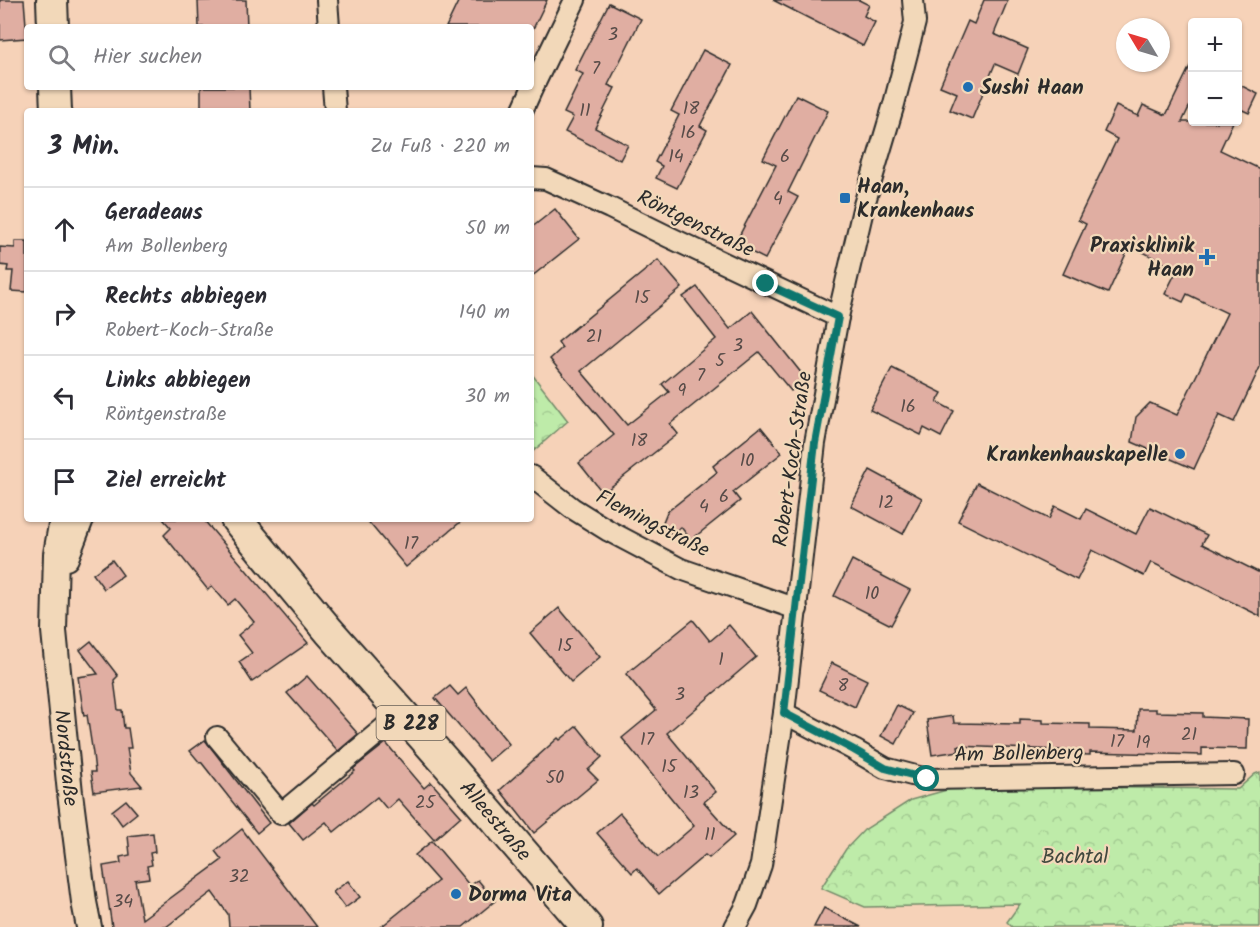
<!DOCTYPE html>
<html lang="de">
<meta charset="utf-8">
<style>
body{margin:0;font-family:Kalam,sans-serif;background:#f7f7f7;color:#2b2b33}
.controls{position:absolute;right:18px;top:18px;display:grid;overflow:hidden;border-radius:6px;box-shadow:0 2px 4px #0004}
.controls button{width:54px;height:54px;display:grid;place-items:center;padding:0;border:0;border-bottom:2px solid #e1e1e2;background:#fff;color:#2b2b33;font:30px sans-serif}
.compass{position:absolute;left:1116px;top:18px;width:54px;height:54px;border-radius:50%;background:#fff;box-shadow:0 2px 4px #0004;rotate:308deg}
.stop{position:absolute;width:18px;height:18px;margin:-14px;border:4px solid #0f766e;border-radius:50%;background:#fff}
.stop.end{background:#0f766e;border-color:#fff;box-shadow:0 2px 6px #0008}
.list{margin:0;padding:0;list-style:none}
h2{display:flex;justify-content:space-between;align-items:center;height:78px;margin:0;padding:0 24px;font-size:26px}
h2 small{font-size:20px;font-weight:400;color:#7c7c81}
.list li{display:grid;grid-template-columns:39px 1fr auto;gap:18px;align-items:center;box-sizing:border-box;height:84px;padding:0 24px;border-top:2px solid #e1e1e2}
.list b{display:block;font-size:22px;white-space:nowrap}
.list p{margin:0;font-size:20px;white-space:nowrap;color:#7c7c81}
.list em{font-size:20px;font-style:normal;color:#7c7c81}
.icon{flex:none;width:33px;height:33px;fill:none;stroke:currentColor;stroke-width:2;stroke-linecap:round;stroke-linejoin:round}
.map{position:relative;flex:none;width:1260px;height:927px;overflow:hidden}
.search{position:absolute;background:#fff;box-shadow:0 2px 4px #0004;left:24px;top:24px;width:510px;height:66px;display:flex;align-items:center;gap:15px;box-sizing:border-box;padding:0 21px;border-radius:6px;color:#7c7c81;font-size:22px}
.panel{position:absolute;background:#fff;box-shadow:0 2px 4px #0004;left:24px;top:108px;width:510px;height:414px;border-radius:6px}
.map>svg:first-child{display:block}
.park{fill:url(#park-crowns);stroke:#748b6a;stroke-width:1.5}
.building{fill:#e0aea2;stroke:#2b2b2b;stroke-width:1.5}
.lines{fill:none;stroke-linecap:round;stroke-linejoin:round}
.minor-casing{stroke:#2b2b2b;stroke-width:24}
.tertiary-casing{stroke:#2b2b2b;stroke-width:28}
.primary-casing{stroke:#2b2b2b;stroke-width:34}
.minor{stroke:#f2d8b9;stroke-width:20}
.tertiary{stroke:#f2d8b9;stroke-width:24}
.primary{stroke:#f2d8b9;stroke-width:30}
.route{stroke:#0f766e;stroke-width:8}
.poi-dot{fill:#1f6fb2;stroke:#f2d8b9;stroke-width:2}
.labels{text-anchor:middle;stroke-width:4.5;stroke-linejoin:round;paint-order:stroke}
.number-label{font-size:18px;fill:#584c49}
.shield{fill:#f2d8b9;stroke:#675f56;stroke-width:1.5}
.shield-label{font-size:20px;font-weight:bold;fill:#2b2b2b}
.poi-label{font-size:21px;font-weight:bold;fill:#2b2b2b;stroke:#f2d8b9;text-anchor:start}
.street-label{font-size:21px;fill:#2b2b2b;stroke:#f2d8b9}
.park-label{font-size:21px;fill:#41483e;stroke:#f2d8b9}
</style>
<div class="map">
<svg width="1260" height="927" viewBox="0 0 1260 927">
<defs>
<pattern id="park-crowns" width="20" height="18" patternUnits="userSpaceOnUse" patternTransform="scale(1.5)"><rect width="20" height="18" fill="#beeba9"/><path d="M2 6a3 3 0 1 1 6 0M12 15a3 3 0 1 1 6 0" fill="none" stroke="#a3ca92"/></pattern>
</defs>
<rect width="100%" height="100%" fill="#f6d2b8"/>
<filter id="ink" filterUnits="userSpaceOnUse"><feTurbulence type="fractalNoise" baseFrequency=".0167" numOctaves="2"/><feDisplacementMap in="SourceGraphic" scale="12" xChannelSelector="R" yChannelSelector="G"/><feConvolveMatrix kernelMatrix="1 2 1 2 8 2 1 2 1" color-interpolation-filters="sRGB"/></filter>
<g filter="url(#ink)">
<g class="park">
<path d="M531,373L568,421L531,453Z"/>
<path d="M1260,772V927H1012L1007,922L1020,904L865,907L821,888L846,849L864,830L911,800L961,786L1238,789L1255,774Z"/>
</g>
<g class="building">
<path d="M0,0H24L27,38L0,40Z"/>
<path d="M226,0H246L247,27H199L198,1Z"/>
<path d="M459,0H547L531,33V27H446Z"/>
<path d="M773,0H859L869,5L864,16L875,22L863,46Z"/>
<path d="M984,0H1008L994,34L1028,49L1018,74L995,64L972,119L950,110L957,93L940,86L968,21L974,24Z"/>
<path d="M609,3L641,19L608,85L615,88L595,128L628,145L620,160L565,132L573,117L564,113L583,74L575,70Z"/>
<path d="M703,50L732,65L700,126L707,130L677,188L656,178L662,166L655,162L679,115L671,111Z"/>
<path d="M1192,62V101L1182,122H1233L1220,150L1260,169V367L1234,422L1219,415L1194,469L1132,442L1136,417L1150,403L1177,415L1227,313L1187,294L1183,302L1165,294L1177,270L1130,245L1108,293L1063,274L1086,224L1078,220L1117,139L1104,132L1116,106L1138,116L1143,105L1166,115Z"/>
<path d="M1238,84L1258,94L1249,113L1238,108Z"/>
<path d="M201,87H249L250,111H201Z"/>
<path d="M796,95L828,111L788,192L798,197L765,259L735,244L776,165L763,159Z"/>
<path d="M555,209L579,239L531,277V228Z"/>
<path d="M15,241H27V292L11,291L13,271H7L8,266L0,265V247L15,248Z"/>
<path d="M658,260L682,288L581,371L627,425L669,392L662,384L716,339L683,297L697,287L730,329L752,311L806,379L791,391L759,352L670,424L678,434L603,493L579,463L614,435L550,359L562,348L558,342Z"/>
<path d="M892,368L942,393L937,402L954,411L941,437L924,428L921,435L870,410Z"/>
<path d="M761,427L782,453L733,492L740,501L691,540L681,527L671,534L663,522L667,512L717,472L713,466Z"/>
<path d="M870,470L922,498L903,534L851,506Z"/>
<path d="M977,483L1049,519L1055,506L1081,519L1086,509L1136,534L1150,507L1207,535L1202,544L1260,573V616L1151,562L1144,576L1092,550L1077,580L958,521Z"/>
<path d="M163,519H203L308,643L252,682L239,662L252,653L238,635L254,622L235,599L228,605L212,586L208,590L164,535L171,528Z"/>
<path d="M366,519H464L406,567Z"/>
<path d="M112,560L123,575L104,589L93,574Z"/>
<path d="M852,560L910,590L891,625L834,596Z"/>
<path d="M559,608L600,657L571,682L530,633Z"/>
<path d="M693,620L710,641L729,625L756,657L667,733L716,792L704,802L734,836L709,858L705,855L659,894L637,868L632,873L597,833L620,813L658,857L694,826L622,738L656,710L626,674Z"/>
<path d="M91,641L118,676L114,680L118,710H122L124,728H128L131,748H127L131,773L142,786L94,792L91,772H95L93,754L87,715L84,716L78,677L98,674L80,650Z"/>
<path d="M832,663L867,680L855,707L819,690Z"/>
<path d="M307,676L358,734L338,751L287,693Z"/>
<path d="M450,686L458,695L466,688L479,705L478,706L509,744L489,761L435,698Z"/>
<path d="M897,705L913,713L896,744L881,736Z"/>
<path d="M1138,709H1156V712L1203,713V717L1248,719L1247,749L1202,748V755L1090,752V755L1060,754V750L958,746L959,751L932,755L927,720L953,716L954,723L1020,724V719L1043,720V723L1090,724V729L1137,730Z"/>
<path d="M577,726L602,757L588,770L598,780L534,833L500,790L558,738L560,740Z"/>
<path d="M205,740L269,823L257,833L201,762L200,763L190,751Z"/>
<path d="M386,743L424,788L431,782L461,816L434,840L398,799L387,809L377,797L334,832L326,822L303,840L289,823L312,803L314,805L355,771L353,769Z"/>
<path d="M126,800L137,813L122,825L112,811Z"/>
<path d="M242,829L317,927H229L228,914L212,892L166,927H112L103,866L121,863L120,857L130,855L128,836L153,833L155,852L150,853L152,865L147,866L149,878L135,880L142,919L222,860L215,851Z"/>
<path d="M432,841L470,886L478,880L495,901L463,927H381L438,881L415,855Z"/>
<path d="M348,881L360,897L345,908L333,892Z"/>
<path d="M824,908L861,927H814Z"/>
</g>
<g class="lines">
<defs>
<g id="minor">
<path d="M327,0L329,27"/>
<path d="M333,87L335,111"/>
<path d="M522,111L531,91L575,0"/>
<path d="M531,178L546,179L610,208L669,237L838,317"/>
<path d="M531,476L572,508L609,531L681,569L797,609"/>
<path d="M784,713L854,750L885,768L927,779L1234,774"/>
<path d="M217,737L281,814L402,713"/>
<path d="M735,927L747,905L761,865L784,713L815,443L838,317L864,205L894,104L915,22L913,0"/>
</g>
<g id="tertiary">
<path id="s1" d="M62,519L56,554L54,631L70,793L84,902L89,927"/>
<path d="M66,558L81,519"/>
</g>
<g id="primary">
<path d="M52,0L53,27"/>
<path d="M55,87L56,111"/>
<path id="s2" d="M236,519L329,631L449,766L587,927"/>
</g>
</defs>
<use href="#minor" class="minor-casing"/>
<use href="#tertiary" class="tertiary-casing"/>
<use href="#primary" class="primary-casing"/>
<use href="#minor" class="minor"/>
<use href="#tertiary" class="tertiary"/>
<use href="#primary" class="primary"/>
</g>
</g>
<g class="lines" filter="url(#ink)">
<path class="route" d="M766,284L838,317L815,443L784,713L854,750L885,768L927,779"/>
</g>
<g class="poi-dot">
<circle cx="968" cy="87" r="6"/>
<rect x="839" y="192" width="12" height="12" rx="3"/>
<path d="M1204 248h6v6h6v6h-6v6h-6v-6h-6v-6h6z"/>
<circle cx="1180" cy="454" r="6"/>
<circle cx="456" cy="894" r="6"/>
</g>
<g class="labels">
<g class="number-label">
<text x="613" y="40">3</text>
<text x="596" y="74">7</text>
<text x="691" y="114">18</text>
<text x="585" y="116">11</text>
<text x="688" y="138">16</text>
<text x="676" y="162">14</text>
<text x="785" y="162">6</text>
<text x="778" y="204">4</text>
<text x="642" y="303">15</text>
<text x="594" y="342">21</text>
<text x="738" y="351">3</text>
<text x="720" y="366">5</text>
<text x="701" y="381">7</text>
<text x="682" y="396">9</text>
<text x="908" y="412">16</text>
<text x="639" y="446">18</text>
<text x="747" y="466">10</text>
<text x="724" y="502">6</text>
<text x="886" y="508">12</text>
<text x="704" y="512">4</text>
<text x="411" y="549">17</text>
<text x="872" y="599">10</text>
<text x="565" y="651">15</text>
<text x="721" y="665">1</text>
<text x="843" y="691">8</text>
<text x="680" y="700">3</text>
<text x="1189" y="740">21</text>
<text x="647" y="745">17</text>
<text x="1117" y="747">17</text>
<text x="1143" y="748">19</text>
<text x="669" y="772">15</text>
<text x="555" y="783">50</text>
<text x="691" y="798">13</text>
<text x="425" y="808">25</text>
<text x="710" y="840">11</text>
<text x="239" y="882">32</text>
<text x="123" y="907">34</text>
</g>
<rect class="shield" x="376.5" y="706" width="69" height="34" rx="4.5"/>
<g class="shield-label">
<text x="411" y="730">B 228</text>
</g>
<g class="poi-label">
<text x="980" y="94">Sushi Haan</text>
<text x="857" y="193">Haan,<tspan x="857" dy="24">Krankenhaus</tspan></text>
<text x="1194" y="252" text-anchor="end">Praxisklinik<tspan x="1194" dy="24">Haan</tspan></text>
<text x="1168" y="461" text-anchor="end">Krankenhauskapelle</text>
<text x="468" y="901">Dorma Vita</text>
</g>
<g class="street-label">
<text transform="translate(696 223) rotate(26)" y="7">Röntgenstraße</text>
<text transform="translate(792 459) rotate(-82)" y="7">Robert-Koch-Straße</text>
<text transform="translate(653 523) rotate(27)" y="7">Flemingstraße</text>
<text transform="translate(1019 753) rotate(-1)" y="7">Am Bollenberg</text>
<text dy="7" stroke="none"><textPath href="#s1" startOffset="240">Nordstraße</textPath></text>
<text dy="7" stroke="none"><textPath href="#s2" startOffset="398">Alleestraße</textPath></text>
</g>
<g class="park-label">
<text x="1075" y="863">Bachtal</text>
</g>
</g>
</svg>
<div class="controls">
<button>+</button>
<button>−</button>
</div>
<svg class="compass" viewBox="-18 -18 36 36"><path d="M0-13l5 13h-10z" fill="#e53935"/><path d="M0 13l5-13h-10z" fill="#7c7c81"/></svg>
<div class="stop" style="left:927px;top:779px"></div>
<div class="stop end" style="left:766px;top:284px"></div>
<div class="search"><svg class="icon" aria-label="search" viewBox="0 0 24 24"><circle cx="10" cy="10" r="6"/><path d="M15 15l6 6"/></svg>Hier suchen</div>
<section class="panel">
<h2>3 Min.<small>Zu Fuß · 220 m</small></h2>
<ul class="list">
<li><svg class="icon" aria-label="ahead" viewBox="0 0 24 24"><path d="M12 20V5M6 11l6-6 6 6"/></svg><div><b>Geradeaus</b><p>Am Bollenberg</p></div><em>50 m</em></li>
<li><svg class="icon" aria-label="right" viewBox="0 0 24 24"><path d="M7 20v-9h11M14 6l5 5-5 5"/></svg><div><b>Rechts abbiegen</b><p>Robert-Koch-Straße</p></div><em>140 m</em></li>
<li><svg class="icon" aria-label="left" viewBox="0 0 24 24"><path d="M17 20v-9H6M10 6l-5 5 5 5"/></svg><div><b>Links abbiegen</b><p>Röntgenstraße</p></div><em>30 m</em></li>
<li><svg class="icon" aria-label="arrive" viewBox="0 0 24 24"><path d="M6 21V4h12l-3 4 3 4H6"/></svg><div><b>Ziel erreicht</b></div></li>
</ul>
</section>
</div>
